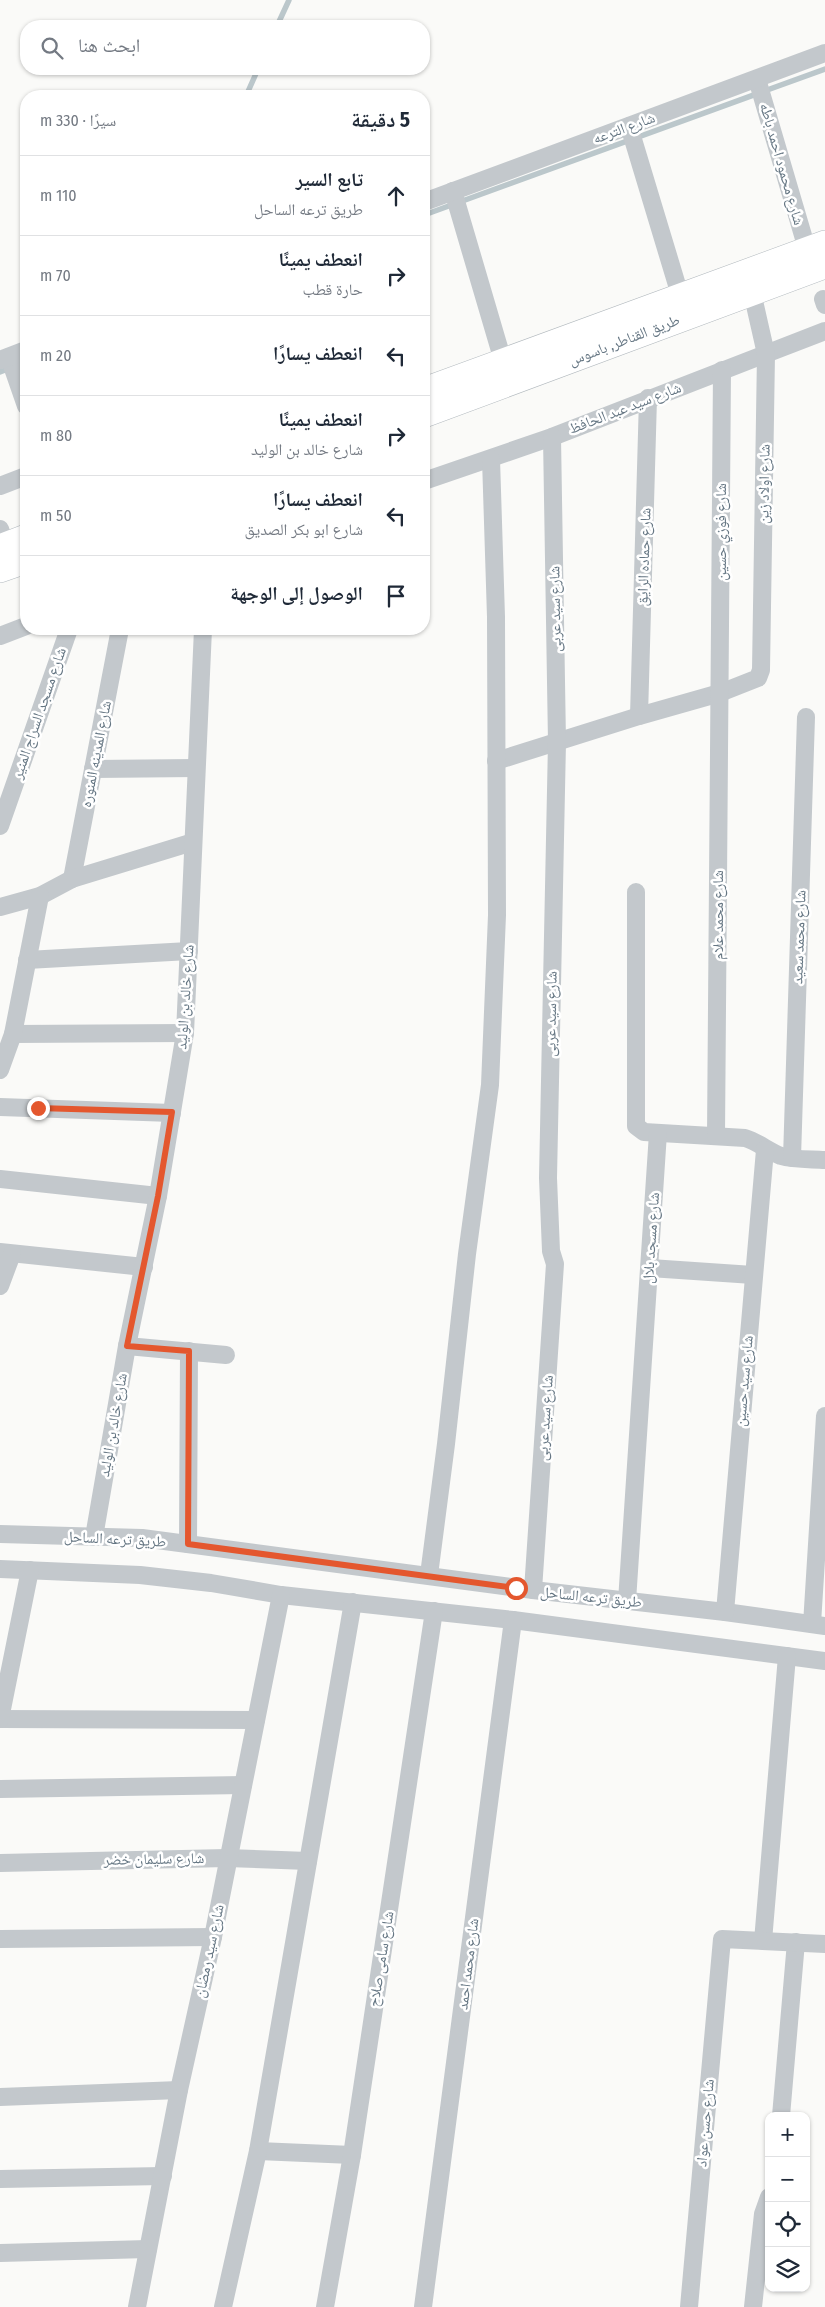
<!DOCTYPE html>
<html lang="ar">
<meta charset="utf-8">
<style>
body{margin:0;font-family:"Fira Sans Condensed","Noto Naskh Arabic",sans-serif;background:#f6f6f7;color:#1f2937;direction:rtl}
.controls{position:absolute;right:15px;bottom:15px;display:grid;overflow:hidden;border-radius:10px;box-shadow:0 1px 4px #0004}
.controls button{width:45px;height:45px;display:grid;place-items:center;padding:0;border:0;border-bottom:1px solid #e0e1e3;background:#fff;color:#1f2937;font:25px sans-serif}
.stop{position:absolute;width:15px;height:15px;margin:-11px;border:4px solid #e4572e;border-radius:50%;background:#fff}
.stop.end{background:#e4572e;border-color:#fff;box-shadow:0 1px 5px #0008}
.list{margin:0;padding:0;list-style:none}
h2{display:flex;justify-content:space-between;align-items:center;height:65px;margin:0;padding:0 20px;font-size:21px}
h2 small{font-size:16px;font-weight:400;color:#747a83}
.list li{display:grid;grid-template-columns:32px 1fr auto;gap:15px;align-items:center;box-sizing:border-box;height:80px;padding:0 20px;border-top:1px solid #e0e1e3}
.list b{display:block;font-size:19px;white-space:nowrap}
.list p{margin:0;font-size:16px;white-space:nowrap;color:#747a83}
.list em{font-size:16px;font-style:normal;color:#747a83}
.icon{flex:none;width:28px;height:28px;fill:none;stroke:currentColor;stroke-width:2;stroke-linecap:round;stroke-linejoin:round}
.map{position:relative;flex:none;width:825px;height:2307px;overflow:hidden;direction:ltr}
.search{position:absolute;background:#fff;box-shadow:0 1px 4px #0004;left:20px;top:20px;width:410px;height:55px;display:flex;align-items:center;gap:12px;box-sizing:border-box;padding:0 18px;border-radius:20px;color:#747a83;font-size:19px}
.panel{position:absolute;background:#fff;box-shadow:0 1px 4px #0004;left:20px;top:90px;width:410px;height:545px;border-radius:20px;direction:rtl}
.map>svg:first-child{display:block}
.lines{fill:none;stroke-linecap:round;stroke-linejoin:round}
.stream{stroke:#bbc7cb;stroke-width:5.5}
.secondary-casing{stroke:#b3babf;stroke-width:26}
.street{stroke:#c3c8cc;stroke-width:18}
.secondary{stroke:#fff;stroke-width:25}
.route{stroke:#e4572e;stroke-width:6}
.labels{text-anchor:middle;stroke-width:5;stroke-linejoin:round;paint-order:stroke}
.street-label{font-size:15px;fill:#657683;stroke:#fff}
</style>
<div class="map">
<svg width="825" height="2307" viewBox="0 0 825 2307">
<rect width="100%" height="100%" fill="#fafaf8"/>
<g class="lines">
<g class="stream">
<path d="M277,26L289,0"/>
<path d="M246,96L258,69"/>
<path d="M424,215L825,69"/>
<path d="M0,372L26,362"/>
</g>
<defs>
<g id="secondary">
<path d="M424,390L825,243"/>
<path d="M424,415L825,266"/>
<path d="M0,547L26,537"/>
<path d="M0,570L26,561"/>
</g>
</defs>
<use href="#secondary" class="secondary-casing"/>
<g class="street">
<path d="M757,79L807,249"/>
<path d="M629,126L680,295"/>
<path d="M453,191L503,361"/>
<path d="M424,202L825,53"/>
<path d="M823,299L825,305"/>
<path d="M9,357L26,406"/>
<path d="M0,360L26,350"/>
<path d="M424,481L552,437L825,331"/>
<path d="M0,486L26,476"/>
<path d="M0,529L5,545"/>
<path d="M0,636L26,626"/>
<path d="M639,716L648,398"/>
<path d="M496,761L639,716L720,693L758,678L761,670L766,354L752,292"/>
<path d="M93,769L196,768"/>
<path d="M0,826L69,629"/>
<path d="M72,879L120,629"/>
<path d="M636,892V1126L644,1132L745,1138C758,1142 768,1151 781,1156C794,1160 811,1159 825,1160"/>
<path d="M0,907L40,896L72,879L193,842"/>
<path d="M27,960L189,951"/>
<path d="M13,1034L185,1033"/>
<path d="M0,1070L13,1034L40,896"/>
<path d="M0,1107L172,1113"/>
<path d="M716,1136L722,370"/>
<path d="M792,1158L806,717"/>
<path d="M0,1179L158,1196"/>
<path d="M0,1252L144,1267"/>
<path d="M650,1268L753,1275"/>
<path d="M0,1286L12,1254"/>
<path d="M127,1346L226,1355"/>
<path d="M0,1534L142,1538L533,1590L725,1612L825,1626"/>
<path d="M94,1537L127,1346L158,1196L185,1033L203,629"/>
<path d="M188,1544L189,1351"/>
<path d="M0,1569L140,1575L211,1583L281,1595L513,1620L825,1661"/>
<path d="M429,1575L446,1444L467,1254L490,1085L497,915L496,617L491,459"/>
<path d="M533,1590L555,1264L551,1251L548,1178L557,742L552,437"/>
<path d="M627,1601L658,1133"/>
<path d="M725,1612L765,1150"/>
<path d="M812,1624L825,1416"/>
<path d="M0,1719L256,1720"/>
<path d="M0,1719L30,1570"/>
<path d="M0,1789L243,1785"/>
<path d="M0,1863L227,1858L308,1861"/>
<path d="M0,1939L213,1937"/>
<path d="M763,1941L787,1656"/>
<path d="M0,2097L179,2090"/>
<path d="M781,2116L796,1942"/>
<path d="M258,2151L352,2155"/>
<path d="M0,2179L163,2176"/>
<path d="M0,2253L148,2249"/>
<path d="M137,2307L179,2090L213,1937L281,1595"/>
<path d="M223,2307L258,2151L353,1602"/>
<path d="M325,2307L352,2155L434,1611"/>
<path d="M423,2307L513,1620"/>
<path d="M689,2307L722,1939L825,1944"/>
<path d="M753,2307L763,2214L769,2197"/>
</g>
<use href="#secondary" class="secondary"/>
</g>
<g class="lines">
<path class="route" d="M38,1108L172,1112L158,1196L127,1346L189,1351L188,1544L516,1588"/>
</g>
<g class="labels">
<g class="street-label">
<text transform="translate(624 128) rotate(-20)" y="5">شارع الترعه</text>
<text transform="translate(782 164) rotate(74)" y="5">شارع محمود احمد باطه</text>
<text transform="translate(624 340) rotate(-21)" y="5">طريق القناطر, باسوس</text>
<text transform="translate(625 408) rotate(-21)" y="5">شارع سيد عبد الحافظ</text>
<text transform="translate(764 484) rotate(-89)" y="5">شارع اولاد زين</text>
<text transform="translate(721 532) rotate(-90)" y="5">شارع فوزي حسين</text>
<text transform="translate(644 557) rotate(-88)" y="5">شارع حماده الرايق</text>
<text transform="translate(555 609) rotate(-91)" y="5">شارع سيد عربى</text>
<text transform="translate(39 713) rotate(-71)" y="5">شارع مسجد السراج المنير</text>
<text transform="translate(96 754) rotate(-79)" y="5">شارع المدينه المنوره</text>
<text transform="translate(718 915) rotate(-90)" y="5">شارع محمد علام</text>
<text transform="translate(799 937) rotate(-88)" y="5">شارع محمد سعيد</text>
<text transform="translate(185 997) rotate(-86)" y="5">شارع خالد بن الوليد</text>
<text transform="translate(551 1014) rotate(-89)" y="5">شارع سيد عربى</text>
<text transform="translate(651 1238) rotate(-86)" y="5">شارع مسجد بلال</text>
<text transform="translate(744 1381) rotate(-85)" y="5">شارع سيد حسين</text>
<text transform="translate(545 1418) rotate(-86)" y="5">شارع سيد عربى</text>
<text transform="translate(113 1425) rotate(-80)" y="5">شارع خالد بن الوليد</text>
<text transform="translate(115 1539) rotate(3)" y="5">طريق ترعه الساحل</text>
<text transform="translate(591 1597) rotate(6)" y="5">طريق ترعه الساحل</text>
<text transform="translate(154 1859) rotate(-1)" y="5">شارع سليمان خضر</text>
<text transform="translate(209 1951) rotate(-78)" y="5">شارع سيد رمضان</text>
<text transform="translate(381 1959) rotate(-81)" y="5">شارع سامى صلاح</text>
<text transform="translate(468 1964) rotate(-83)" y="5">شارع محمد احمد</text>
<text transform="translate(705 2123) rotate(-85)" y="5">شارع حسن عواد</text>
</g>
</g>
</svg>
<div class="controls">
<button>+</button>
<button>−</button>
<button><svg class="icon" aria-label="locate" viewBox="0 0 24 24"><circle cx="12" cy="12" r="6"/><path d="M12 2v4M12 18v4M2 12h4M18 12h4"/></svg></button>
<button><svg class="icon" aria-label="layers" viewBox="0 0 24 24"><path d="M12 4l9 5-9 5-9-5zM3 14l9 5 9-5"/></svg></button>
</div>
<div class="stop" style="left:516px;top:1588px"></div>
<div class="stop end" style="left:38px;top:1108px"></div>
<div class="search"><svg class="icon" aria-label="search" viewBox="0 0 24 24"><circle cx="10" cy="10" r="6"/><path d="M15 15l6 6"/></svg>ابحث هنا</div>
<section class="panel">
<h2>5 دقيقة<small>سيرًا · 330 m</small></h2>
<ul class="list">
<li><svg class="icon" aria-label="ahead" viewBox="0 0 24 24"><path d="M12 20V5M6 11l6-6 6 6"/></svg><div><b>تابع السير</b><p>طريق ترعه الساحل</p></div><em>110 m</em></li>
<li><svg class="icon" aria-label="right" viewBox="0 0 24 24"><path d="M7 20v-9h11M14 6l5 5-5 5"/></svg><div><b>انعطف يمينًا</b><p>حارة قطب</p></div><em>70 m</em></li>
<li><svg class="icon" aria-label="left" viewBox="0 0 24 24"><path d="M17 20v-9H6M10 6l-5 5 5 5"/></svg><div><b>انعطف يسارًا</b></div><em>20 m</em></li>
<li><svg class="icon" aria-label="right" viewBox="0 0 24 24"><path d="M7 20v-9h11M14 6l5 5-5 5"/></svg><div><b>انعطف يمينًا</b><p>شارع خالد بن الوليد</p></div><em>80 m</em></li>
<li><svg class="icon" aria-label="left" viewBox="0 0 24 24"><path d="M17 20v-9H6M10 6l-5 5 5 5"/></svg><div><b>انعطف يسارًا</b><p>شارع ابو بكر الصديق</p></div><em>50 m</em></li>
<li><svg class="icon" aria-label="arrive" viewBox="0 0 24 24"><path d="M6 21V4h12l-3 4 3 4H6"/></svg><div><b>الوصول إلى الوجهة</b></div></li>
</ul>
</section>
</div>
